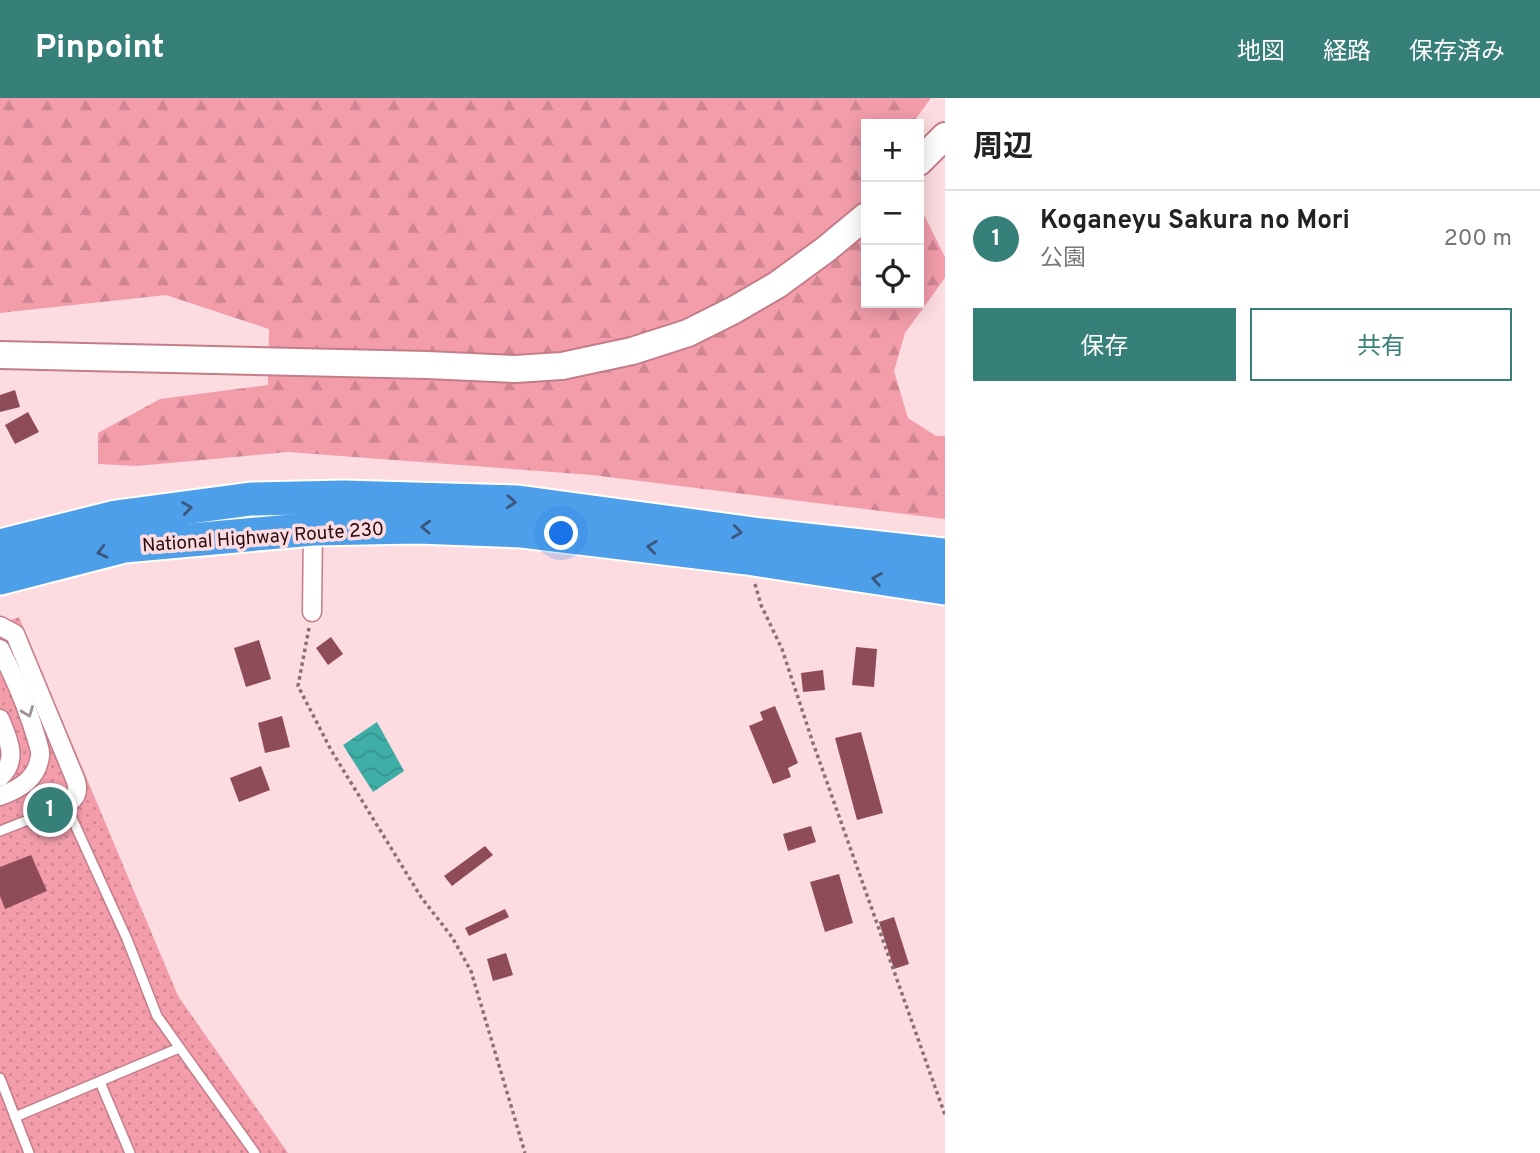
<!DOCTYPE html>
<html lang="ja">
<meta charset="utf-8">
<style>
body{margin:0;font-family:Overpass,"Noto Sans JP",sans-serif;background:#f2f2f2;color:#222}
.controls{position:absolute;right:21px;top:21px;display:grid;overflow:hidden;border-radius:0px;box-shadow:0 4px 18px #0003}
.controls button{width:63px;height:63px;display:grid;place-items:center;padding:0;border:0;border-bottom:2px solid #e0e0e0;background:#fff;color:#222;font:35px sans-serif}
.you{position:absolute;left:562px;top:436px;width:24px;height:24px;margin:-18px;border:5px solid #fff;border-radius:50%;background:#1a73e8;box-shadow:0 0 0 10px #1a73e833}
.badge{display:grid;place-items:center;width:46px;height:46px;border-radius:50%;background:#377f79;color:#fff;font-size:23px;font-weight:700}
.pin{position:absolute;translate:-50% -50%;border:4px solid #fff;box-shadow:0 2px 7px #0006}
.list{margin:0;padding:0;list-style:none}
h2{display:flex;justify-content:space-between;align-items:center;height:91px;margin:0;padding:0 28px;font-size:30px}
h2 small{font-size:23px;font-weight:400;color:#767676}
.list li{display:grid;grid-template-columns:46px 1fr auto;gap:21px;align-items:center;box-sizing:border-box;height:98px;padding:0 28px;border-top:2px solid #e0e0e0}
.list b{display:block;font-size:26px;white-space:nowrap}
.list p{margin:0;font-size:23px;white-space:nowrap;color:#767676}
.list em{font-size:23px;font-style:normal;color:#767676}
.actions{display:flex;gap:14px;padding:21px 28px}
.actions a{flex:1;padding:16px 0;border:2px solid #377f79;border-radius:0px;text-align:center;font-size:24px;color:#377f79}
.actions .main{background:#377f79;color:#fff}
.icon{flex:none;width:38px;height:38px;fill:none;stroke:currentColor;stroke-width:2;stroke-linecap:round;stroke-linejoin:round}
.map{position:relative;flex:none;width:945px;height:1055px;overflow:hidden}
header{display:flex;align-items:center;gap:42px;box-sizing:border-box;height:98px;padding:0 35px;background:#377f79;color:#fff}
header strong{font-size:33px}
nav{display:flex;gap:38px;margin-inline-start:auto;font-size:24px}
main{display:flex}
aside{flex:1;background:#fff}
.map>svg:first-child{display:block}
.forest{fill:url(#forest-firs)}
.park{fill:url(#park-dots)}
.water{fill:url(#water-waves)}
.building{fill:#8e4b58}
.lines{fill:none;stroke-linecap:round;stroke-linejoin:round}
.lane-casing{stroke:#c47c88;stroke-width:12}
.street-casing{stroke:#c47c88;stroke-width:21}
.secondary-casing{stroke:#c47c88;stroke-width:30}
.highway-casing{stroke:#fff;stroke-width:37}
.path{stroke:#8c6f74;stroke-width:3.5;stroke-dasharray:3.5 3.5;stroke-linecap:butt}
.lane{stroke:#fff;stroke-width:9}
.street{stroke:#fff;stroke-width:18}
.secondary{stroke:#fff;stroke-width:26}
.highway{stroke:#4e9fe9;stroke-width:33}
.oneway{stroke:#3b567e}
.oneway2{stroke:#9e9295}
.labels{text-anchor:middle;stroke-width:7;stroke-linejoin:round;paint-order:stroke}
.street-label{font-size:19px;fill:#280d13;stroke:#fcdce0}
</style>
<header>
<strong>Pinpoint</strong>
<nav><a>地図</a><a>経路</a><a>保存済み</a></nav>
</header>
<main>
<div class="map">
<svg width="945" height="1055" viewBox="0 0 945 1055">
<defs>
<pattern id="forest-firs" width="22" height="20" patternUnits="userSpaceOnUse" patternTransform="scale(1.75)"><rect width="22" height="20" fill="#f39dab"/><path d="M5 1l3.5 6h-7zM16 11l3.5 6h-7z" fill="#d08692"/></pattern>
<pattern id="park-dots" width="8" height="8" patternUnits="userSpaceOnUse" patternTransform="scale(1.75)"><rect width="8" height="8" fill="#f39dab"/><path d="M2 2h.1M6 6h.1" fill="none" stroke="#d08692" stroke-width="1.8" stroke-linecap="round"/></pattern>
<pattern id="water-waves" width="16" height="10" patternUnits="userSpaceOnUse" patternTransform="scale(1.75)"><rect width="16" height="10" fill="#3eaea7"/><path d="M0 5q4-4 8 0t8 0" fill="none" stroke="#36948f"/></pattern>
</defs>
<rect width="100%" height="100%" fill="#fcdce0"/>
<path class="forest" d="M0,0H931L912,26H866V205H919V107L945,159V180L905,235L894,273L908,320L936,338H945V421L592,377L288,354L137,368L98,366V335L160,301L268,287L269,231L166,197L0,215Z"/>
<path class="park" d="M19,519L178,898L288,1055H0V526Z"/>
<path class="water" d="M377,624L404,673L373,694L343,647Z"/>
<g class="building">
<path d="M15,292L20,309L0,314V297Z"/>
<path d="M28,314L39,334L15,346L5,327Z"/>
<path d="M331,539L343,556L328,567L316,550Z"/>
<path d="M259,542L271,581L246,589L234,550Z"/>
<path d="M856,549L877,551L874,589L852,587Z"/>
<path d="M823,572L825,592L803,594L801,575Z"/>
<path d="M775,608L798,665L788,670L791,679L773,686L749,628L763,622L760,614Z"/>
<path d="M282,618L290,649L265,655L258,625Z"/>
<path d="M861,634L883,715L857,722L835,640Z"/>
<path d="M261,668L270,692L239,704L230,680Z"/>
<path d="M811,728L816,744L788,753L783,736Z"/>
<path d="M485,748L493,757L452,788L444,778Z"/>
<path d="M31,757L47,793L5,811L0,798V769Z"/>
<path d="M839,776L853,825L825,834L810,784Z"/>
<path d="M505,811L509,819L469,838L465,830Z"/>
<path d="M894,819L909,866L894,871L879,824Z"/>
<path d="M506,855L513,877L493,883L487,861Z"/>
</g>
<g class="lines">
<defs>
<g id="lane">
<path d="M0,733L66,707L127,841L157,918L255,1055"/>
<path d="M0,980L29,1055"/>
<path d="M100,984L130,1055"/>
<path d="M15,1019L179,950"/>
</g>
<g id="street">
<path d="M312,514L313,431"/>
<path d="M0,528L15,536L76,683C79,695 76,700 66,707"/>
<path d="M0,551C15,580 28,611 37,642C38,647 41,653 40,658C37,681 20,691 0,698"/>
<path d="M0,621C8,641 19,662 0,679"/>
</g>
<g id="secondary">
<path d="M919,64L945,38"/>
<path d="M0,257L427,267L515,271L562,268L632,253L688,235L734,212L777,187L825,152L866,118"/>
</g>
<g id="highway">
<path d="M0,448L116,419L251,401L343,399L518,404L761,437L945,457"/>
<path d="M0,480L124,448L313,431L417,429L522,433L747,460L945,490"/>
</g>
</defs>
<use href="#lane" class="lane-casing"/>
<use href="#street" class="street-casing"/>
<use href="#secondary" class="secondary-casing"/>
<use href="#highway" class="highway-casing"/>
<g class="path">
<path d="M755,486L761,507L782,551L813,645L945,1017"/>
<path d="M309,530L298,588L331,652L421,799L452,839L471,873L525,1055"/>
</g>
<use href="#lane" class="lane"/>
<use href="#street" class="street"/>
<use href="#secondary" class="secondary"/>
<use href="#highway" class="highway"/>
</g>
<defs><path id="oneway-chevron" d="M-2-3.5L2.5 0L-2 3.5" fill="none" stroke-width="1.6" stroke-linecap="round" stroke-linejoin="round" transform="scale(1.75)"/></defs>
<g class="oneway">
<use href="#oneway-chevron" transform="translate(511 404) rotate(4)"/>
<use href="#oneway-chevron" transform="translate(187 410) rotate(-8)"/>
<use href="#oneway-chevron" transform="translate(426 429) rotate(-178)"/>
<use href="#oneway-chevron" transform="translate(737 434) rotate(8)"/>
<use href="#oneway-chevron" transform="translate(652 449) rotate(-173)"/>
<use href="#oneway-chevron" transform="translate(102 454) rotate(166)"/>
<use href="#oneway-chevron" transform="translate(877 481) rotate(-171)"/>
</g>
<use class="oneway2" href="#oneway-chevron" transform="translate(28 614) rotate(69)"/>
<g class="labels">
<g class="street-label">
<text transform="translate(263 438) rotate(-4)" y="7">National Highway Route 230</text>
</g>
</g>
</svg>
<div class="controls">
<button>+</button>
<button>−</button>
<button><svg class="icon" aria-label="locate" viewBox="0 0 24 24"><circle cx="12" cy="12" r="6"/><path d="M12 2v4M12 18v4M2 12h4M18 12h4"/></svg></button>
</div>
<div class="you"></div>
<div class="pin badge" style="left:50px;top:712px">1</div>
</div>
<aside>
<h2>周辺<small></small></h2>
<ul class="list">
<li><span class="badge">1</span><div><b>Koganeyu Sakura no Mori</b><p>公園</p></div><em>200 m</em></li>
</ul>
<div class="actions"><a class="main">保存</a><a>共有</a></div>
</aside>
</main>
